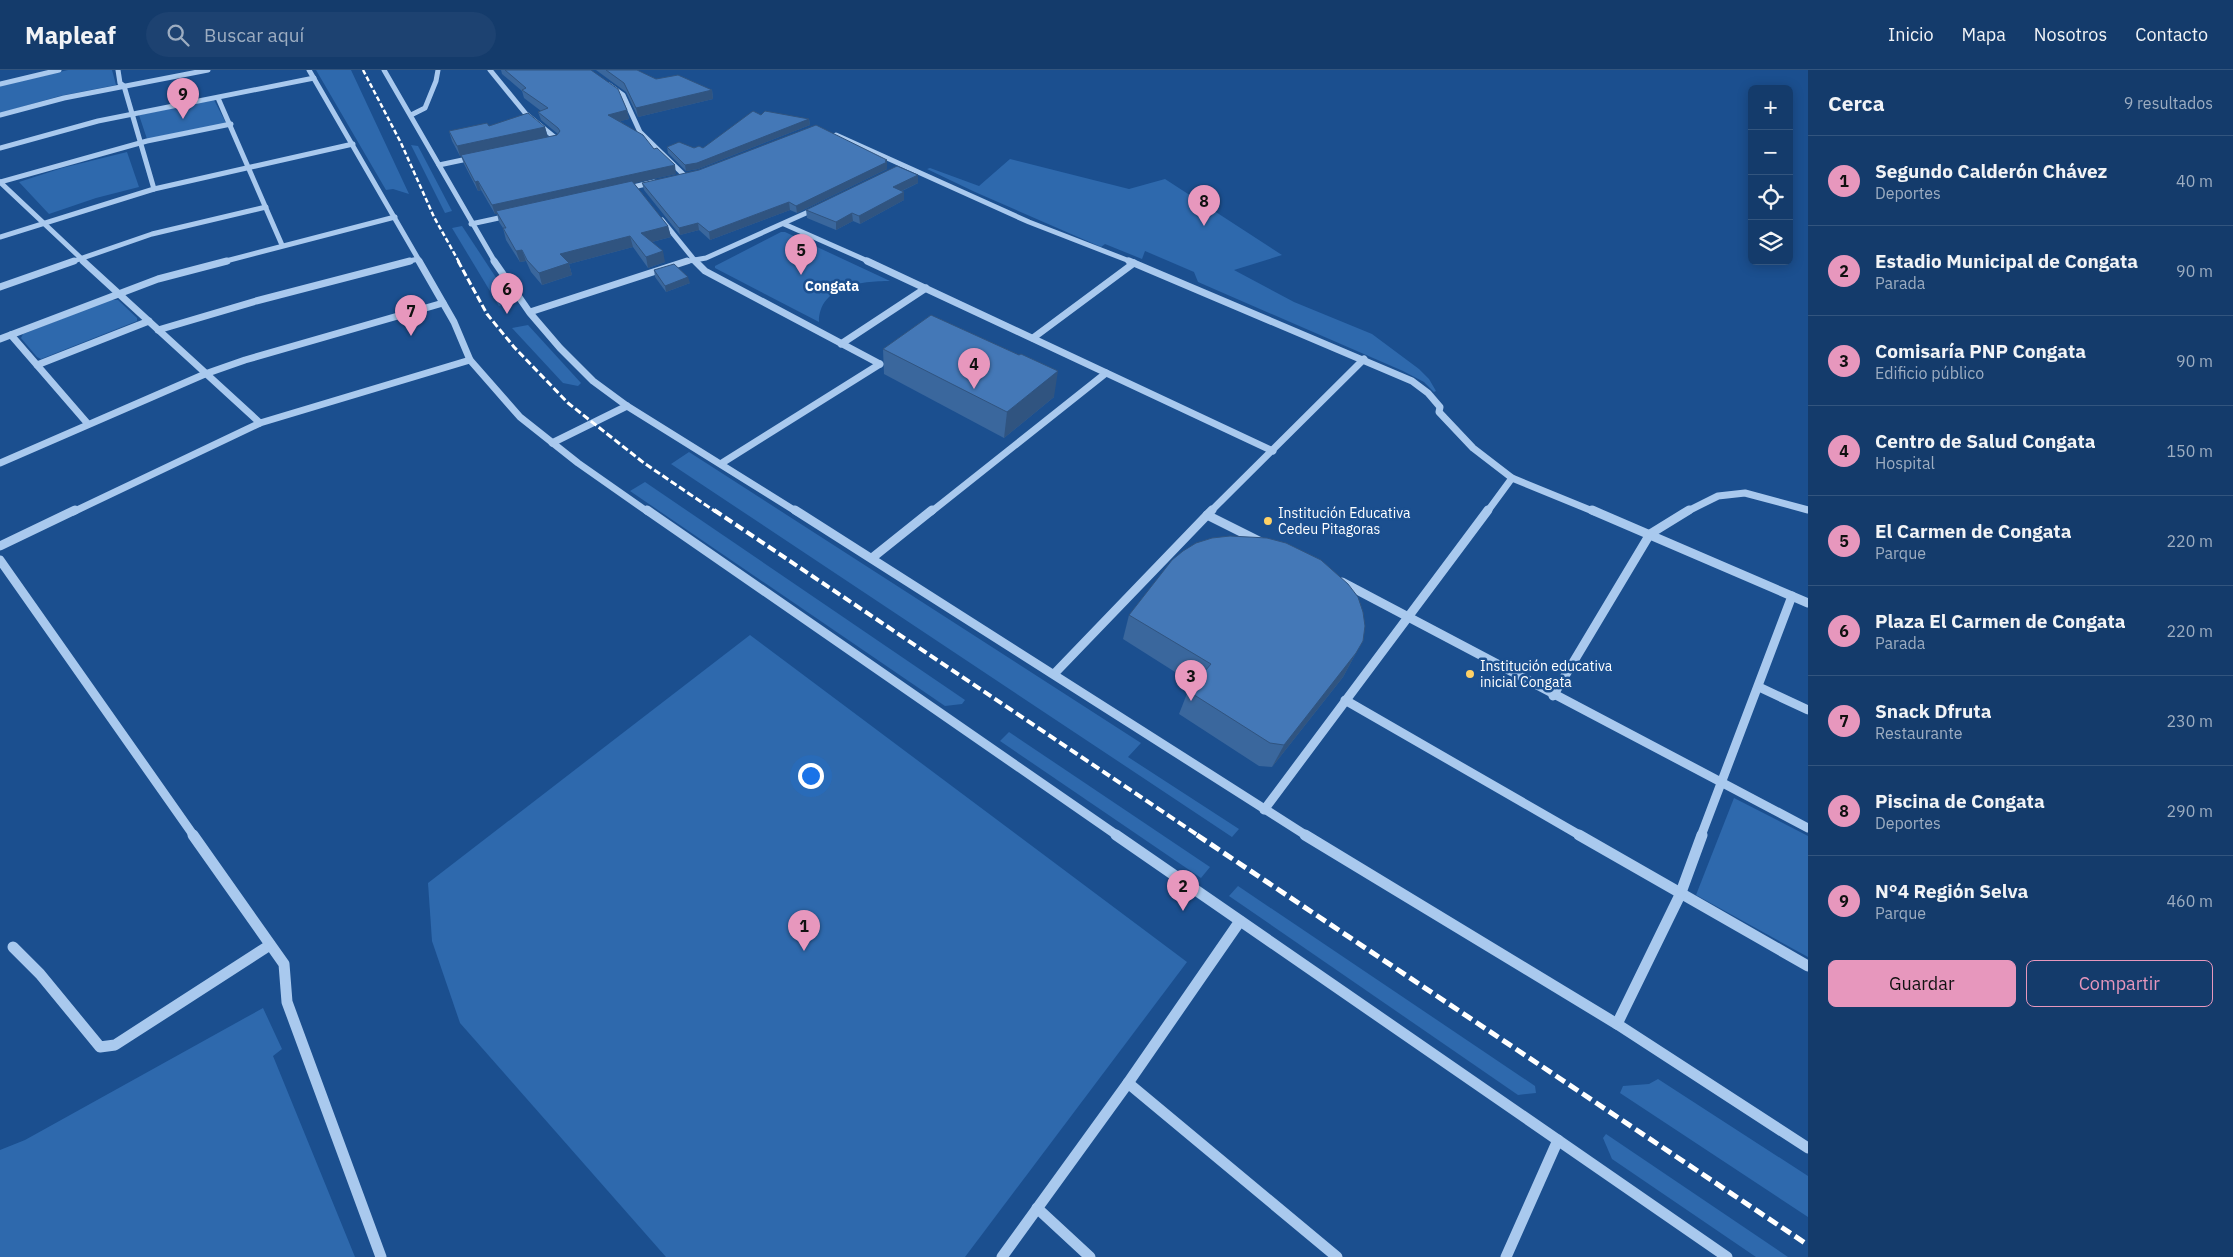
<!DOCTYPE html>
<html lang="es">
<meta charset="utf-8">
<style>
body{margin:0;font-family:"IBM Plex Sans",sans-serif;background:#1d4271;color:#f1f3f6}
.controls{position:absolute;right:15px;top:15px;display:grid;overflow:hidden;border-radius:8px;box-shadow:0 2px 12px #0003}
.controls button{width:45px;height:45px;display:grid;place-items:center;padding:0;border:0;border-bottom:1px solid #33557e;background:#143b6b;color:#f1f3f6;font:25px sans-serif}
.you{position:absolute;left:810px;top:705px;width:18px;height:18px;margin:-12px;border:4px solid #fff;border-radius:50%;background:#1a73e8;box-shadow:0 0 0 8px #1a73e833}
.badge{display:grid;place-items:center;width:32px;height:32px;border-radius:50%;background:#e797bd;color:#111;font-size:16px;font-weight:700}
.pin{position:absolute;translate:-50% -41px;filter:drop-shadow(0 1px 2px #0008)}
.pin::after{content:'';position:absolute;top:26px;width:18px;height:15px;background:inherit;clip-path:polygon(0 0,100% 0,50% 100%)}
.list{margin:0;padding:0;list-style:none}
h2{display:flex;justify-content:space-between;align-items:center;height:65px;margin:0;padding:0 20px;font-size:21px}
h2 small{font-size:16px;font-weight:400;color:#9dadc1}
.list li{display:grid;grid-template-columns:32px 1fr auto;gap:15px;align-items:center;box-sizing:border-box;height:90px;padding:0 20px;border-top:1px solid #33557e}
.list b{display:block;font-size:19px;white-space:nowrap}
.list p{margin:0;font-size:16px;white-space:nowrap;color:#9dadc1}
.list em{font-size:16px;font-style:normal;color:#9dadc1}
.actions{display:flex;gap:10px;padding:15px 20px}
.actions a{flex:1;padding:11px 0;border:1px solid #e797bd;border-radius:8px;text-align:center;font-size:18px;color:#e797bd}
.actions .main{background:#e797bd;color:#111}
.icon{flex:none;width:28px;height:28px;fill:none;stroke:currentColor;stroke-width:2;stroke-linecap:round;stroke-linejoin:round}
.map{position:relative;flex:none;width:1808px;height:1187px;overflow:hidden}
header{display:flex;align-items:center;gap:30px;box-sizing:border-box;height:70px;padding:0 25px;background:#143b6b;border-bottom:1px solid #33557e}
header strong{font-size:24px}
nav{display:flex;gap:28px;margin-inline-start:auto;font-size:18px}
.search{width:350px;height:45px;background:#1d4271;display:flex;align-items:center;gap:12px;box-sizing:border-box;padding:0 18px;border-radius:28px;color:#9dadc1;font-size:19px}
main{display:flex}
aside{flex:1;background:#143b6b}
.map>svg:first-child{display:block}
.green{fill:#2e69ad}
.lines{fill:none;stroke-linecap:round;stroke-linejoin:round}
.minor-far3{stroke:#a9c9ee;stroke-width:5}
.minor-far2{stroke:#a9c9ee;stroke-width:7}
.minor-far1{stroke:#a9c9ee;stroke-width:9}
.minor{stroke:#a9c9ee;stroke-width:11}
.rail-far3{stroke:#fff;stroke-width:2.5;stroke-dasharray:5 2.5;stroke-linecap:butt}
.rail-far2{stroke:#fff;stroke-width:3;stroke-dasharray:7 3;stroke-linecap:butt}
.rail-far1{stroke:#fff;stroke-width:4;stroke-dasharray:9 4;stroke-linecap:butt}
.rail{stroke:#fff;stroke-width:5;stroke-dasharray:11 5;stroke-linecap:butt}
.wall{fill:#3a679d}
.shaded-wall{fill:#305480}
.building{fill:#4478b7;stroke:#305480}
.poi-dot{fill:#ffd166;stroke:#1b4f8f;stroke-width:2}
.labels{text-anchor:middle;stroke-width:5;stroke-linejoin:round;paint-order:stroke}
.far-quarter-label{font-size:14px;font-weight:bold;fill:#fff;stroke:#1b4f8f}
.poi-label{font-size:14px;fill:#fff;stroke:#1b4f8f;text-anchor:start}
</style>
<header>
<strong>Mapleaf</strong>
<div class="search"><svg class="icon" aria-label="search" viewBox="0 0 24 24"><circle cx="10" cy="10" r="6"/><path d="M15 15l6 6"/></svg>Buscar aquí</div>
<nav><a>Inicio</a><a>Mapa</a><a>Nosotros</a><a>Contacto</a></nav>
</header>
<main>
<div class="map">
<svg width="1808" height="1187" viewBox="0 0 1808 1187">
<rect width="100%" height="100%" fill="#1b4f8f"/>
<g class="green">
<path d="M68,0H112L116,15L60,26L0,43V16Z"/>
<path d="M316,0H351L409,124L393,119L386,120Z"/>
<path d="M214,30L226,53L147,69L139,45Z"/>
<path d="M411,75L418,76L452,141L445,143Z"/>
<path d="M127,82L139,117L96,128L49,144L19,112L62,98Z"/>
<path d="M1010,89L1129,119L1165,109L1282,185L1234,200L1294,232L1372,264L1419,299L1429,309L1436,321L1434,322L1424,312L1403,301L1198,212L1194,202L1145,181L1142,189L1105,174L1101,177L975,122L927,99L930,98L979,116Z"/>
<path d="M462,156L512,232L499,236L452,158Z"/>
<path d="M781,162H785L890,211C861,211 819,216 819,252L715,198V196Z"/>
<path d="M110,230H118L137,248V251L41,289L37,287L21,268L23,264Z"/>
<path d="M528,255L581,313L578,316L563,313L512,258Z"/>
<path d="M689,382L1141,673L1128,687L1239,759L1232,767L671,394Z"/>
<path d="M645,412L965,630L962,634L945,636L630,421Z"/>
<path d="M750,565L1187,892L965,1187H666L460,953L432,871L428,813Z"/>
<path d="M1009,662L1210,797L1201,808L1000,671Z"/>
<path d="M1734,728L1808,766V887L1696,825Z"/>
<path d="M1238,816L1535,1016L1536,1023L1518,1025L1229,826Z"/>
<path d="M263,938L282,979L273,986L355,1187H0V1080L25,1070Z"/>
<path d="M1658,1009L1808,1106V1147L1620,1023L1623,1016L1649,1014Z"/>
<path d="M1606,1064L1788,1187H1756L1612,1089L1603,1068Z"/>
</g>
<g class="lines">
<g class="minor-far3">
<path d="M118,0L120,13L124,16L154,119"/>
<path d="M309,0L420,192"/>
<path d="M384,0L495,192"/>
<path d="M490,0L526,44L558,70"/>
<path d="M0,14L59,0"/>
<path d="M609,15L623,25L640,62L684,105"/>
<path d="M218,28L282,175"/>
<path d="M0,45L64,28L208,0"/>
<path d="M411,45L425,38L436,11L438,0"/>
<path d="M836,65L1029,152L1132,192"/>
<path d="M0,78L98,51L314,8"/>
<path d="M439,95L472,88"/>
<path d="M0,112L85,192"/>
<path d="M0,112L147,71L231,54"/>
<path d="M625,119L654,112"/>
<path d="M662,150L696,192"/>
<path d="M471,154L508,146"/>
<path d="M784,154L870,192"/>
<path d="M0,167L154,119L353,74"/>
<path d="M71,192L152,164L266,137"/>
<path d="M222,192L395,147"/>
<path d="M405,192L418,189"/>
<path d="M683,192L706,188L815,139"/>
</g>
<g class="minor-far2">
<path d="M83,191L260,353"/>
<path d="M419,191L454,252L470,290L520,347L578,393L648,442"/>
<path d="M494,191L530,243L560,278L593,311L627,336L797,442"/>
<path d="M695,191L705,201L880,294"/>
<path d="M867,191L1273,381"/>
<path d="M1129,191L1412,311L1428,323L1440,337L1439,342L1473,378L1512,408L1595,442"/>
<path d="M0,217L74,191"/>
<path d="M530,242L687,191"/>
<path d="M158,260L256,231L410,191"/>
<path d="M11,265L88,354"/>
<path d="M1033,268L1134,193"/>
<path d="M0,269L158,209L227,191"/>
<path d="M841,274L926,218"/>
<path d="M37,295L149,251"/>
<path d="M552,373L627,336"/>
<path d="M0,393L205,304L245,290L443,233"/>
<path d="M722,393L880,294"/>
<path d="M73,442L260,353L470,290"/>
<path d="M931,442L1106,303"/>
<path d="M1210,442L1364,289"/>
<path d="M1487,442L1512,408"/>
<path d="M1686,442L1718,426L1745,423L1808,440"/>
</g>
<g class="minor-far1">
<path d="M647,440L1118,766"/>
<path d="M795,440L1307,766"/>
<path d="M1592,440L1808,533"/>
<path d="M1207,445L1261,472"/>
<path d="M0,476L75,440"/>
<path d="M872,488L932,440"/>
<path d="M0,490L194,766"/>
<path d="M1342,512L1808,758"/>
<path d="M1054,604L1212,440"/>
<path d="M1759,617L1808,640"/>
<path d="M1553,626L1650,464L1689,440"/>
<path d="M1345,630L1581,766"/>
<path d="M1264,740L1488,440"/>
<path d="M1701,766L1792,526"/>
</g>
<g class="minor">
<path d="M193,765L284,894L287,932L381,1187"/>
<path d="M1116,765L1727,1187"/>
<path d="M1305,765L1617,954L1808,1078"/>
<path d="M1579,765L1808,896"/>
<path d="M13,877L40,904L100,977L115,975L270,875"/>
<path d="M1617,954L1680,825L1702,765"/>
<path d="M1128,1013L1337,1187"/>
<path d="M1037,1138L1090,1187"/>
<path d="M1002,1187L1128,1013L1240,851"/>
<path d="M1506,1187L1558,1070"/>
</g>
<path class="rail-far3" d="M363,0L401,73L434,147L459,192"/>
<path class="rail-far2" d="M458,191L487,244L514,277L568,333L644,393L716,442"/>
<path class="rail-far1" d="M714,440L1199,766"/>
<path class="rail" d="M1197,765L1808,1175"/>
</g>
<g class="wall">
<path d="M501,0H590L627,40L629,49L620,51L654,79L676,104L634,113L668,156L671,167L652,172L665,192L648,198L633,177L569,194L572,205L542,215L531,202L526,191L520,192L506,170L503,158L499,152L497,144H495L481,120L478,121L464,94L461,86H460L452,71L449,61L489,56L545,57L548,67L557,65L558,64L541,50L538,42L541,41L524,28L522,21L502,4Z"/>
<path d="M596,0H637L656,9L712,20L713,29L638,47L626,22Z"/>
<path d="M761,45L809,49L810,55L698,99L686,101L668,83L667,77L703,78Z"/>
<path d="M887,90V99L797,143L790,140L710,170L699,160L680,165L644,120L642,113Z"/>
<path d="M918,105V113L902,121L904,130L860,154L853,151L836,160L807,148L806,140Z"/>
<path d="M654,200L690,213L666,222L655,207Z"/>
<path d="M883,279L1054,327L1004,368L884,304Z"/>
<path d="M1129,545L1356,583L1343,607L1272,697L1259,696L1179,644L1188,621L1194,614L1123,569Z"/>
</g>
<g class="shaded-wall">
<path d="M712,20L713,29L638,47L636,38Z"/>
<path d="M627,40L629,49L610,54L608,45Z"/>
<path d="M809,49L810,55L698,99L686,101L685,95Z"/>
<path d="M545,57L548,68L460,86L457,76Z"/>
<path d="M887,90V99L797,143L796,136Z"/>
<path d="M675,95L676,104L497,144L496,141L497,144H495L492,135Z"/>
<path d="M918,105V113L893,125V117Z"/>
<path d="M478,111L481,120L478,121L475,112Z"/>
<path d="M904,122V130L860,154L859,146Z"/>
<path d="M789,132L790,140L710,170L709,162Z"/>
<path d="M852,143L853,151L836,160V152Z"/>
<path d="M698,153L699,160L680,165L679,158Z"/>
<path d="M668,156L671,167L644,174L641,163Z"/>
<path d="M630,166L633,177L569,194L572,205L542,215L539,203L560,184Z"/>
<path d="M522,180L526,191L520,192L516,181Z"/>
<path d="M663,181L665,192L648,198L646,187Z"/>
<path d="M688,207L690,213L666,222L665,216Z"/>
<path d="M1058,301L1054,327L1004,368L1007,342Z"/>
<path d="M1356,583L1343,607L1272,697L1284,675Z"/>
</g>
<g class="building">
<path d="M505,0H591L618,19L627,40L608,45L643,65L654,79L657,78L675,95L492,135L478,111L475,112L461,85L557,65L560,61L558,58L538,42L548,38L522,20L526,18Z"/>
<path d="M606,0H637L656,9L678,5L712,20L636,38L624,13Z"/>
<path d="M753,41L761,45L765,41L809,49L697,93L685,95L667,77L679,72L694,78L699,76L703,78Z"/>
<path d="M528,43L545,57L457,76L449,61L487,53L489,56Z"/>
<path d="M816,55L887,90L885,91L887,92L796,136L789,132L709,162L698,153L679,158L642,113L699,100Z"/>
<path d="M897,96L918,105L893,117L904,122L859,146L852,143L836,152L806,140Z"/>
<path d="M632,111L668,156L641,163L663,181L646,187L630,166L560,184L569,193L539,203L527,190L522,180L516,181L503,158H506L496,141Z"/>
<path d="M674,194L688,207L665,216L654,200Z"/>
<path d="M931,245L1019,285L1021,284L1058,301L1007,342L883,279Z"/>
<path d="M1230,466L1267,468L1286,473L1321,490L1348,514L1358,527L1363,542L1365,556L1363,571L1356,583L1284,675L1270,673L1188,621L1211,594L1129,545L1172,490L1183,481L1196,473L1212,468Z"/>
</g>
<g class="poi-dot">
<circle cx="1268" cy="451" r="5"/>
<circle cx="1470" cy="604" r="5"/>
</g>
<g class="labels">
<g class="far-quarter-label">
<text x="832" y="221">Congata</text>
</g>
<g class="poi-label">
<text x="1278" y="448">Institución Educativa<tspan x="1278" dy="16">Cedeu Pitagoras</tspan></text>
<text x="1480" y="601">Institución educativa<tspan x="1480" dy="16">inicial Congata</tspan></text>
</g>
</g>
</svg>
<div class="controls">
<button>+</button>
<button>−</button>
<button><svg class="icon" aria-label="locate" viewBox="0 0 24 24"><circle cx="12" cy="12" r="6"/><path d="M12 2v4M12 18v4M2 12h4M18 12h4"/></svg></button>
<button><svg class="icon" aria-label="layers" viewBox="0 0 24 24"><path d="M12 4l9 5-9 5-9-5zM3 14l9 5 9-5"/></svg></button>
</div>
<div class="you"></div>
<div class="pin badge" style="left:804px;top:881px">1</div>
<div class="pin badge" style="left:1183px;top:841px">2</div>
<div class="pin badge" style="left:1191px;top:631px">3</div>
<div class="pin badge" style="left:974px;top:319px">4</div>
<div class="pin badge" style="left:801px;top:205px">5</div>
<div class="pin badge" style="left:507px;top:244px">6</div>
<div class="pin badge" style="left:411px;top:266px">7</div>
<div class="pin badge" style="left:1204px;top:156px">8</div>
<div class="pin badge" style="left:183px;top:49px">9</div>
</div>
<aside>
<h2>Cerca<small>9 resultados</small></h2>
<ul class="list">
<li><span class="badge">1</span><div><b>Segundo Calderón Chávez</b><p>Deportes</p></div><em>40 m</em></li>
<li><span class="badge">2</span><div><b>Estadio Municipal de Congata</b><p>Parada</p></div><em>90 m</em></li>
<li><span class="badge">3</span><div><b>Comisaría PNP Congata</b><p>Edificio público</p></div><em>90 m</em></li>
<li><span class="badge">4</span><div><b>Centro de Salud Congata</b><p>Hospital</p></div><em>150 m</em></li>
<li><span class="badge">5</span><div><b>El Carmen de Congata</b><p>Parque</p></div><em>220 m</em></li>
<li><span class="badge">6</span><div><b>Plaza El Carmen de Congata</b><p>Parada</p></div><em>220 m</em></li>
<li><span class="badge">7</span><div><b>Snack Dfruta</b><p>Restaurante</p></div><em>230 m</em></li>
<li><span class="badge">8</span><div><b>Piscina de Congata</b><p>Deportes</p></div><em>290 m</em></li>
<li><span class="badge">9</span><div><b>N°4 Región Selva</b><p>Parque</p></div><em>460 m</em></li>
</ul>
<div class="actions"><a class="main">Guardar</a><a>Compartir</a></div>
</aside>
</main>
